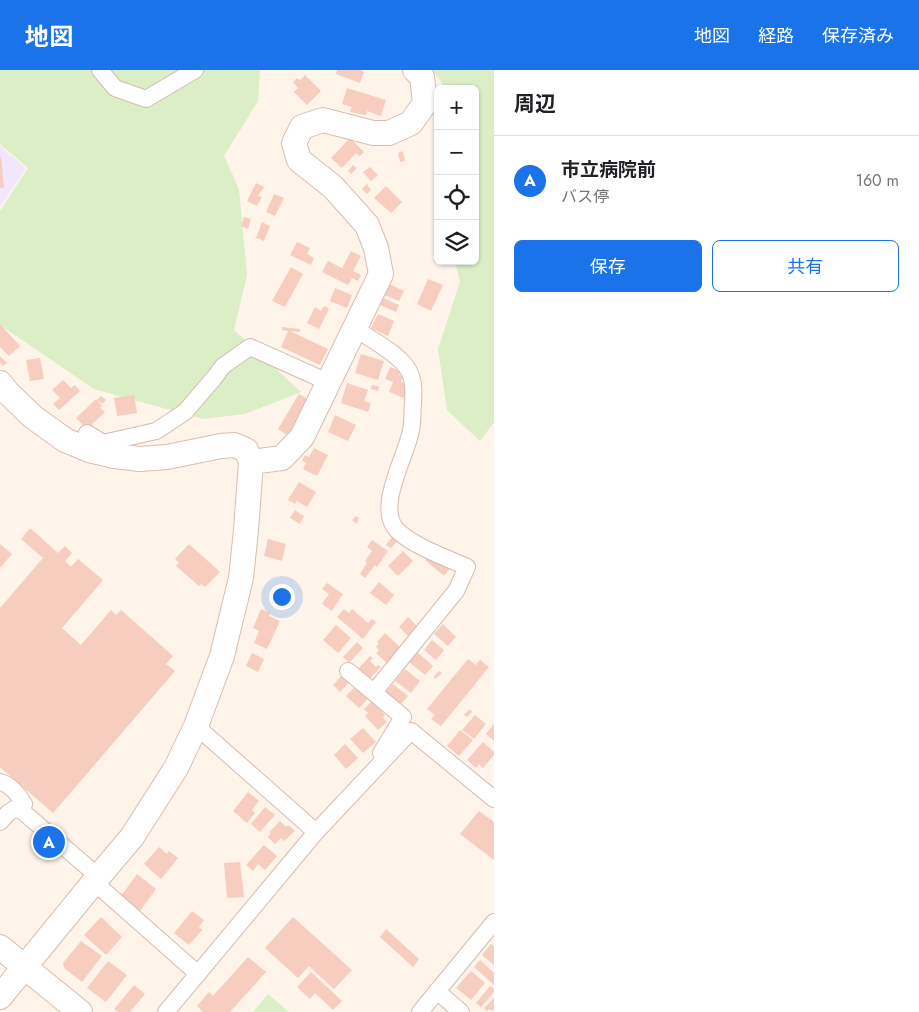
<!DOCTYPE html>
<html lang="ja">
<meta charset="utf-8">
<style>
body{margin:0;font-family:Jost,"Noto Sans JP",sans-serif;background:#f2f2f2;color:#202124}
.controls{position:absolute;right:15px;top:15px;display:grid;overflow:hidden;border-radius:8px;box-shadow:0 1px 4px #0004}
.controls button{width:45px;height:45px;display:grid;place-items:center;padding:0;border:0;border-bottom:1px solid #e0e0e0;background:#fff;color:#202124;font:25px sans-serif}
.you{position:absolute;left:281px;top:526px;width:18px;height:18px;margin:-12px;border:4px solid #fff;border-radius:50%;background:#1a73e8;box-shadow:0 0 0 8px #1a73e833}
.badge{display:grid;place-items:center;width:32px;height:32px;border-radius:50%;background:#1a73e8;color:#fff;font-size:16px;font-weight:700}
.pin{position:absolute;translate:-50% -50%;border:2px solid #fff;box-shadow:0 1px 5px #0006}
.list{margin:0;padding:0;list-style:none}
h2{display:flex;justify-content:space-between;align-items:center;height:65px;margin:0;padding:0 20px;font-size:21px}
h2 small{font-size:16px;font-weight:400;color:#757577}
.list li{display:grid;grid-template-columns:32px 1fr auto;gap:15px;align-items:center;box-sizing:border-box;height:90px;padding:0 20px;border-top:1px solid #e0e0e0}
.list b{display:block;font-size:19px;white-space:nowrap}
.list p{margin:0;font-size:16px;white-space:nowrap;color:#757577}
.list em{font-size:16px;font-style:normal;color:#757577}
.actions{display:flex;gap:10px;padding:15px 20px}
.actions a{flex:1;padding:11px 0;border:1px solid #1a73e8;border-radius:8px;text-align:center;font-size:18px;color:#1a73e8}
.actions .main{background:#1a73e8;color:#fff}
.icon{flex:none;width:28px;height:28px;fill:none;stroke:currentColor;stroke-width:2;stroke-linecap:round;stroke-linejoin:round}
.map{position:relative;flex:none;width:494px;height:942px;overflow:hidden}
header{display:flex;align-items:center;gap:30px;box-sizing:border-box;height:70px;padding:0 25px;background:#1a73e8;color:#fff}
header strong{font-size:24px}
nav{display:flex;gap:28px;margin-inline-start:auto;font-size:18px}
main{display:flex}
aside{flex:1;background:#fff}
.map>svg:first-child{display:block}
.education{fill:#f1e6fb}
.green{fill:#dbeec6}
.building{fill:#f6cdbe}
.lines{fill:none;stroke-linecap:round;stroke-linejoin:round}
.street-casing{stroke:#d5bcb0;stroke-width:18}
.secondary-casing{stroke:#dabdaf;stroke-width:26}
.street{stroke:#fff;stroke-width:16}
.secondary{stroke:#fff;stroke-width:24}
</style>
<header>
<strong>地図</strong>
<nav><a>地図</a><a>経路</a><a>保存済み</a></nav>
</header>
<main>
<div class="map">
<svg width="494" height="942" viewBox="0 0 494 942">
<rect width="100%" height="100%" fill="#fef4ea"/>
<path class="education" d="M0,76L26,98L0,137Z"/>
<g class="green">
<path d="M0,0H260L258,31L224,86L239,119L247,205L234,260L301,322L245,344L203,349L94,319L0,255V141L28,98L0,74Z"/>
<path d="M433,0H494V352L480,371L447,340L438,279L460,212L455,191H475V19H446Z"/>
<path d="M268,924L289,942H253Z"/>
</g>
<g class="building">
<path d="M337,0H360L364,2L360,13L336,4Z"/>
<path d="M305,5L321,21L307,35L294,22L298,18L293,12L297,8L300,10Z"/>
<path d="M347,18L386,30L381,46L367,41L366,45L350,42L352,37L342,34Z"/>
<path d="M350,68L364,82L360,86L356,83L342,98L331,88Z"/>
<path d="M403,81L405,91L400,92L398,83Z"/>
<path d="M0,87H1L4,118H0Z"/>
<path d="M353,95L357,98L351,104L348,101Z"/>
<path d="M370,97L378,105L371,111L363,102Z"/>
<path d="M256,113L264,117L258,126L262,127L257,136L247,131Z"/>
<path d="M367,114L371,120L367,124L362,119Z"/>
<path d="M386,116L402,132L391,143L374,128Z"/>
<path d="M274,124L284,128L275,146L266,142Z"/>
<path d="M244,147L251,149L248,159L241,156Z"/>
<path d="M262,152L270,156L264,171L256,168Z"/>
<path d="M297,172L310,178L307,184L314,188L311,195L290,185Z"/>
<path d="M351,181L361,186L353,201L361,205L358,211L352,208L348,215L322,202L328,191L342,198Z"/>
<path d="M291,197L303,204L285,237L272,231Z"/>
<path d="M428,209L443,215L431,241L417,234Z"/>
<path d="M387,213L404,221L399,231L382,224Z"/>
<path d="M335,218L352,225L347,238L330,231Z"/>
<path d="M383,228L399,235L396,242L380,235Z"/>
<path d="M324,236L329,239L319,259L307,253L315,237L321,241Z"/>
<path d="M378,244L394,251L388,266L371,258Z"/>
<path d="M0,254L20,276L9,286L0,277Z"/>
<path d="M282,257L300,259V262L290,261L328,279L320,295L281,277L288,261L282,260Z"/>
<path d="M361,284L384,291L378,310L355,303Z"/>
<path d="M0,286L7,293L3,296L0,292Z"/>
<path d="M40,288L44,309L30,311L26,290Z"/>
<path d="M390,297L401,301L399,305L403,306L401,312L409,315L404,328L389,322L393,312L385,309Z"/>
<path d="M63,310L71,318L75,315L80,321L59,340L53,334L60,328L52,320Z"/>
<path d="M347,313L368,320L364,331L371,333L368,342L341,333Z"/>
<path d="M372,315L380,317L378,321L371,319Z"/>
<path d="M299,324L309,330L288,366L278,359Z"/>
<path d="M134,325L137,343L117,346L114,328Z"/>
<path d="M101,326L106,330L102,334L97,330Z"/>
<path d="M96,329L102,336L100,338L105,342L87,359L76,348Z"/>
<path d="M335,345L356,355L348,371L328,362Z"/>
<path d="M314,378L328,385L317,406L303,399L306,393L302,391L305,385L309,387Z"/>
<path d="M299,412L316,422L307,437L297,431L295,434L288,430Z"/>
<path d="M295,440L304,446L300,454L290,448Z"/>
<path d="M356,446L359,448L357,454L352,450Z"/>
<path d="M30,458L58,483L65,476L72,483L65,491L71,497L78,489L103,510L62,558L81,575L111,540L116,545L121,540L173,586L166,594L175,601L53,743L0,697V538L43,488L21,469Z"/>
<path d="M392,467L397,471L391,478L386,475Z"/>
<path d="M268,469L286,474L282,491L264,486Z"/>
<path d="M372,470L388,481L377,497L375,495L365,508L360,504L367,493L365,491L372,481L367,477Z"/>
<path d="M0,474L12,484L0,498Z"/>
<path d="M189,474L220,502L205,517L201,514L199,516L176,496L179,493L175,489Z"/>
<path d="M403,481L413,491L398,506L388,496Z"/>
<path d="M430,485L450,498L444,506L425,490Z"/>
<path d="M379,512L394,525L386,535L370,523Z"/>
<path d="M327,513L343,524L332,541L322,534L329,524L322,519Z"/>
<path d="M279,519L285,521L282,528L276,527Z"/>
<path d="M261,539L270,543L269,546L280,551L267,579L254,573L259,561L253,558Z"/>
<path d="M344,539L349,543L352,539L368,553L372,549L376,552L363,569L337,547Z"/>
<path d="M408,547L419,558L409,567L399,557Z"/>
<path d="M443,554L456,567L448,576L434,564Z"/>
<path d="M336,555L351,568L338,583L323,570Z"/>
<path d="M385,563L401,578L387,593L376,583L379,580L376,577L379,573L377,572Z"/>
<path d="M432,570L444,580L436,590L424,580Z"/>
<path d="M357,572L363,578L349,593L343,587Z"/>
<path d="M417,582L433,596L425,605L409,592Z"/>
<path d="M252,583L264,589L258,602L246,596Z"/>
<path d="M370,586L373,588L370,591L376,597L378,595L381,597L368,610L357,600Z"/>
<path d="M468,589L476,595L480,590L489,597L441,656L431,649L435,645L427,639Z"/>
<path d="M405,599L420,611L411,623L395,611Z"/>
<path d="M439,601L442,603L436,609L433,607Z"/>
<path d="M342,605L349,612L340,622L333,615Z"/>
<path d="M393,614L408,626L400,635L385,623Z"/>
<path d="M355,617L368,629L359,638L346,626Z"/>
<path d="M372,631L385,645L383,648L387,652L378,660L365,646L368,643L364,639Z"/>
<path d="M470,639L472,642L467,647L464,645Z"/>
<path d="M475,645L486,654L474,669L462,660Z"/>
<path d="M494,654V671L486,664Z"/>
<path d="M363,658L376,672L363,683L350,669Z"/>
<path d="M460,660L473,670L459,686L447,676Z"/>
<path d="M483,672L494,682V685L483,698L479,694L476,698L467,690Z"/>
<path d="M345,674L358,688L346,699L334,685Z"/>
<path d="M248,722L259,731L252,740L255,743L247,753L233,741Z"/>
<path d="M265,737L275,745L260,762L251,754Z"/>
<path d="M479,741L494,752V790L460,764Z"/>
<path d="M280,751L286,757L288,755L295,761L284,771L281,768L275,774L268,767L271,763L269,762Z"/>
<path d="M264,775L277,786L265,800L258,794L253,801L246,795Z"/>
<path d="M159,777L167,784L169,781L178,788L161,809L144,794Z"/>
<path d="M240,792L244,827L227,828L224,793Z"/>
<path d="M137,804L156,819L140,841L121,826Z"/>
<path d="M192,841L204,850L199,857L202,860L189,875L174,863Z"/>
<path d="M101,847L122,867L106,885L84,865Z"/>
<path d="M293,847L352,900L334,919L309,896L298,908L265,878Z"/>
<path d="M386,859L419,889L413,897L380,867Z"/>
<path d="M81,871L102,886L82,912L64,898L63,893Z"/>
<path d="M491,874L494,876V895L482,885Z"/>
<path d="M248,887L266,902L230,942H203L197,936L209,922L213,926Z"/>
<path d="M480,890L494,903V915L474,897Z"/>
<path d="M108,891L127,905L106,932L87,918Z"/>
<path d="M471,901L485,913L471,930L456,918Z"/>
<path d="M311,902L342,931L333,940L315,923L310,929L297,917Z"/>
<path d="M134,915L145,924L130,942H118L114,939Z"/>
<path d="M490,916L494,919V922L481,937L476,933Z"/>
<path d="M494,928V939L492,941L489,939L487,941L484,938Z"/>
</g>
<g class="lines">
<defs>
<g id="street">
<path d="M100,0L115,18L146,29L195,0"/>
<path d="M354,258C369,268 392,280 404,294C414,305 414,319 413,333C412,342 413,351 411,360C407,385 376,436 396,459C412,476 445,487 467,497L456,521L374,622"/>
<path d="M87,363L103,373L156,361L185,342L214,308L223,296L250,277L328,312"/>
<path d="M348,601L403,647L381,683"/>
<path d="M196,656L316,762"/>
<path d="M0,712C10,714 19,725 24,734L22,741"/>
<path d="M0,752L8,743L14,739L22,741L99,807"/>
<path d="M94,812L198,904"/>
<path d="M437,921L461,942"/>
<path d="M166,942L316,762L411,661L494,729"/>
<path d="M420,942L494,852"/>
</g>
<g id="secondary">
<path d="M0,313L8,323L33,347L65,370L89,380L114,386L140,389L167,387L221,376L234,375L246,380L251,392L246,460L241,508L222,586L196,656L176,698L132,767L94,812L0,927"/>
<path d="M251,392L282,388L302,367L381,204L376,178L367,155L333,117L299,90L294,73L302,57L323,50L373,63H389L411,53L425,33L422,7L415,0"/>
<path d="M0,877L80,942"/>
</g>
</defs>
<use href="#street" class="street-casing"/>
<use href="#secondary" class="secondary-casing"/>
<use href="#street" class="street"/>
<use href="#secondary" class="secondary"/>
</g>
</svg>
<div class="controls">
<button>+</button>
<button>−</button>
<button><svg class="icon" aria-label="locate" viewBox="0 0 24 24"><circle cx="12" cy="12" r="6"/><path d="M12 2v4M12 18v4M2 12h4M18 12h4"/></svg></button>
<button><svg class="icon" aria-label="layers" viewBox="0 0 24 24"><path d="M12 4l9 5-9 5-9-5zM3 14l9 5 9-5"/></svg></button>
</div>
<div class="you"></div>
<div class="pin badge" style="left:49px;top:772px">A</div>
</div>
<aside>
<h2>周辺<small></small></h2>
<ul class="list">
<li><span class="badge">A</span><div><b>市立病院前</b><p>バス停</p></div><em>160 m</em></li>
</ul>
<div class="actions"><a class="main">保存</a><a>共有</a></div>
</aside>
</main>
